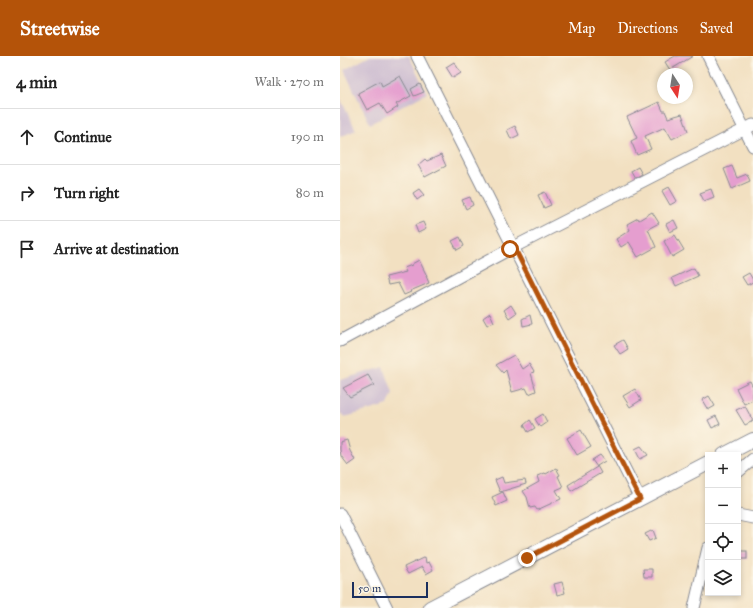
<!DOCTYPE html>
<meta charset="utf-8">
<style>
body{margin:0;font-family:"IM FELL Great Primer",serif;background:#f2f2f2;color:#222}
.controls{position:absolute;right:12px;bottom:12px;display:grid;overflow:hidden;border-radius:0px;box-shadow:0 2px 6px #0003}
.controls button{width:36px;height:36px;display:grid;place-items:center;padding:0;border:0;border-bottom:1px solid #e0e0e0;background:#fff;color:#222;font:20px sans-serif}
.compass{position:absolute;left:317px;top:12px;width:36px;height:36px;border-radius:50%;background:#fff;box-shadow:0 2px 6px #0003;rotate:168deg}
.scale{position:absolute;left:12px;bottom:10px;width:76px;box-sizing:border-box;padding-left:4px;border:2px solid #1b2f5e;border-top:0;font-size:11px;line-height:14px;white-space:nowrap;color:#1b2f5e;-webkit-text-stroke:3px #fcf5e5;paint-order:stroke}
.stop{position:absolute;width:12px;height:12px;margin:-9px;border:3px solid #b45309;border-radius:50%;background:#fff}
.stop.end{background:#b45309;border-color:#fff;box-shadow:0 1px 4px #0008}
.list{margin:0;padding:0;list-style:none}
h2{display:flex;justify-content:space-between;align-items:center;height:52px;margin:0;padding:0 16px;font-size:17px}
h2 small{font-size:13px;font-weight:400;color:#767676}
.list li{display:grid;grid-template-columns:26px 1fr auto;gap:12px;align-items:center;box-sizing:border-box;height:56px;padding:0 16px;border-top:1px solid #e0e0e0}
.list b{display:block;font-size:15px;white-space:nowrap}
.list em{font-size:13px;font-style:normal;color:#767676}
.icon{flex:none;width:22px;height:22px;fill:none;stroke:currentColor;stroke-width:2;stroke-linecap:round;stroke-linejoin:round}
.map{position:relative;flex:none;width:413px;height:552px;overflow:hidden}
header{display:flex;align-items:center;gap:24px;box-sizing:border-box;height:56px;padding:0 20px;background:#b45309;color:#fff}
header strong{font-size:19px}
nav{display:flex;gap:22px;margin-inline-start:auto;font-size:14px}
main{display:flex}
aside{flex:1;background:#fff}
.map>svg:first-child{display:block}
.industrial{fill:#cebed1}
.building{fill:#e59ecf}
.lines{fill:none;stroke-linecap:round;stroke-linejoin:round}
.minor-casing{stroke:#868890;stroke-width:13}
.tertiary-casing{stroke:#868890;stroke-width:16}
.minor{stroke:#fff;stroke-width:11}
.tertiary{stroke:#fff;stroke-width:14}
.route{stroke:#b45309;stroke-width:5}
</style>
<header>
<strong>Streetwise</strong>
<nav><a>Map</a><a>Directions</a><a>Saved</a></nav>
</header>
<main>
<aside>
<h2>4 min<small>Walk · 270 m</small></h2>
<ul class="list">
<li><svg class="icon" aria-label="ahead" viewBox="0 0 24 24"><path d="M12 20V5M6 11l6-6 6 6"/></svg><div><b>Continue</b></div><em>190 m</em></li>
<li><svg class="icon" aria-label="right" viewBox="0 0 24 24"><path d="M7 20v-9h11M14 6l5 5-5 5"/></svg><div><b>Turn right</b></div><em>80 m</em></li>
<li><svg class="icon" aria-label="arrive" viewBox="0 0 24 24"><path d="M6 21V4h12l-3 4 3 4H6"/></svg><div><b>Arrive at destination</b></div></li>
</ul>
</aside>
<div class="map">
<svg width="413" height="552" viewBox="0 0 413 552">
<rect width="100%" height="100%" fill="#fcf5e5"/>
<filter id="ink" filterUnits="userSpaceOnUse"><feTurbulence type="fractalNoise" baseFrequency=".025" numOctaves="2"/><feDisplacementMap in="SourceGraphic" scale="8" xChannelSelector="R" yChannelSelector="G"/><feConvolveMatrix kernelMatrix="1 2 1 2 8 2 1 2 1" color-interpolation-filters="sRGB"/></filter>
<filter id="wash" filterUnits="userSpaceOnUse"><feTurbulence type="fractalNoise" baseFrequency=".012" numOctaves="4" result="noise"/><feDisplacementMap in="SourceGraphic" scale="16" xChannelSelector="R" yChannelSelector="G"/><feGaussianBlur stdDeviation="0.9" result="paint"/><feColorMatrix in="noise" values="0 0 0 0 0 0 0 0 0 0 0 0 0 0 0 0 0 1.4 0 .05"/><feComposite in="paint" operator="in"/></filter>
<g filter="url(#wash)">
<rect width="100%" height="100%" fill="#f2e0c1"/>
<g class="industrial">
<path d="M30,0H69L87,37L30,68L4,14Z"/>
<path d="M0,42L16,74L0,81Z"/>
<path d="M44,311L53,337L48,349L5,361L0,357V324Z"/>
</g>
<g id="blocks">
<g class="building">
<path d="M335,0H353L330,14L325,6Z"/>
<path d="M114,6L121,17L113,22L106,11Z"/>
<path d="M60,20L71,40L56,48L58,51L47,58L40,47L27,54L18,37L40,25L42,30Z"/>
<path d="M80,28L84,36L74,40L71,33Z"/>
<path d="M319,46L323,55H325L328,62L342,58L348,75L332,83L325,71L305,80L311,93L297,99L291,85L297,82L287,61Z"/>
<path d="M175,70L179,79L171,83L167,74Z"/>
<path d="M101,99L106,110L85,121L78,109L85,103L87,105Z"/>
<path d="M392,110L397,122L407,118L410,125L392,133L384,113Z"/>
<path d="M298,111L302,118L295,122L291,115Z"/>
<path d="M329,131L337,145L330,149L322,135Z"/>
<path d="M79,133L84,139L77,144L73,137Z"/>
<path d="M371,133L374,141L364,145L360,137Z"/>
<path d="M205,136L211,149L204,152L198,139Z"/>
<path d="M130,141L133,149L126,153L122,144Z"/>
<path d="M312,156L319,167L308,173L316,191L298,201L289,186L281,191L276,183L290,174L287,168L298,162L299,164Z"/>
<path d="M334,164L338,172L330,176L326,168Z"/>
<path d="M83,166L86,173L78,177L75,169Z"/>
<path d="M335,179L344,194L332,201L324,185Z"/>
<path d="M120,181L124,190L117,194L112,185Z"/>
<path d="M79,204L87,220H86L89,227L70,235L71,236L64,239L58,227L48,229L46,221L66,216L64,212L72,209V208Z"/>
<path d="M354,212L358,220L336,230L332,222Z"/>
<path d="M409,217L413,224V226L407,229L402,221Z"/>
<path d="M171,249L176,257L169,262L164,254Z"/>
<path d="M150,257L154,266L147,269L143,262Z"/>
<path d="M190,259L192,268L183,270L182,263Z"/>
<path d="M283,284L288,293L280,298L274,289Z"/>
<path d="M174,299L182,313L189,308L194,316L191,317L196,335L189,338L186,332L172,336L166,314L163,317L156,309Z"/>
<path d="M28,319L34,329L10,341L3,332Z"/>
<path d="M410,325L413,331V344L404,348L396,332Z"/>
<path d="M295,333L301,344L290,351L283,340Z"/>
<path d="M369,340L375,350L368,354L362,344Z"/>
<path d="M405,350L413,365L405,369L396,354Z"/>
<path d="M203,358L207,366L200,371L195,363Z"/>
<path d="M376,360L380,368L372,372L368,364Z"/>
<path d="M190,364L195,372L188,376L184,369Z"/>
<path d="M241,374L251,391L237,399L227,382Z"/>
<path d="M7,384L10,395L15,404L8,409L1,400L0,394V386Z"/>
<path d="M301,390L308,399L300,403L295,393Z"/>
<path d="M260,399L265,405L257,410L261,417L231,435L228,429L257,411L252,404Z"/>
<path d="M216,412L220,419L218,420L223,431L216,434L221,443L197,454L195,451L190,452L187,441L183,435L199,426L197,420L205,417L206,418Z"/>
<path d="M162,421L164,427L185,424L186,428L160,436L155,424Z"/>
<path d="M163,436L167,445L156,450L152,441Z"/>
<path d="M313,474L316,482L309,485L305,478Z"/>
<rect x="398" y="495" width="9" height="8"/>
<path d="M85,501L86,507L89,506L93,514L86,518L82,511L68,518L64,511Z"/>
<path d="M303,513H312V521H304Z"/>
<path d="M222,526L225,537L217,539L214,528Z"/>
</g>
</g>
</g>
<g filter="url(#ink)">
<use href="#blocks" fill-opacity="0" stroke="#868890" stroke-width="1"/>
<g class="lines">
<defs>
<g id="minor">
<path d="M77,0L300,443"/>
<path d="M368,0L413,90"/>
<path d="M0,285L170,193L413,69"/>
<path d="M398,416L413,403"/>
<path d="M0,458L47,552"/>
<path d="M398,459L413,462"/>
<path d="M354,552L368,492"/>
</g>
<g id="tertiary">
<path d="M384,399L413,384"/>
<path d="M90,552L368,407"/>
</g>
</defs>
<use href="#minor" class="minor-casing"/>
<use href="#tertiary" class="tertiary-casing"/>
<use href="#minor" class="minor"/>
<use href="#tertiary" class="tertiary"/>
</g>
</g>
<g class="lines" filter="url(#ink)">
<path class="route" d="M170,193L174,191L300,443L187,502"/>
</g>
</svg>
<div class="controls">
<button>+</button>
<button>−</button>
<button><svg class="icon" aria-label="locate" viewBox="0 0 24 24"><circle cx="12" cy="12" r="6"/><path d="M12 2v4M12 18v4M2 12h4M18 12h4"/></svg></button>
<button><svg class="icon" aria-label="layers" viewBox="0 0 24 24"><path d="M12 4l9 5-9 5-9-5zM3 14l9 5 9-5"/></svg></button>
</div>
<svg class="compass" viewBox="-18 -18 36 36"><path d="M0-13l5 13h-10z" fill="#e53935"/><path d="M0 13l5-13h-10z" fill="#767676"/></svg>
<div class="scale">50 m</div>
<div class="stop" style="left:170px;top:193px"></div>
<div class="stop end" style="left:187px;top:502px"></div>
</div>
</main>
